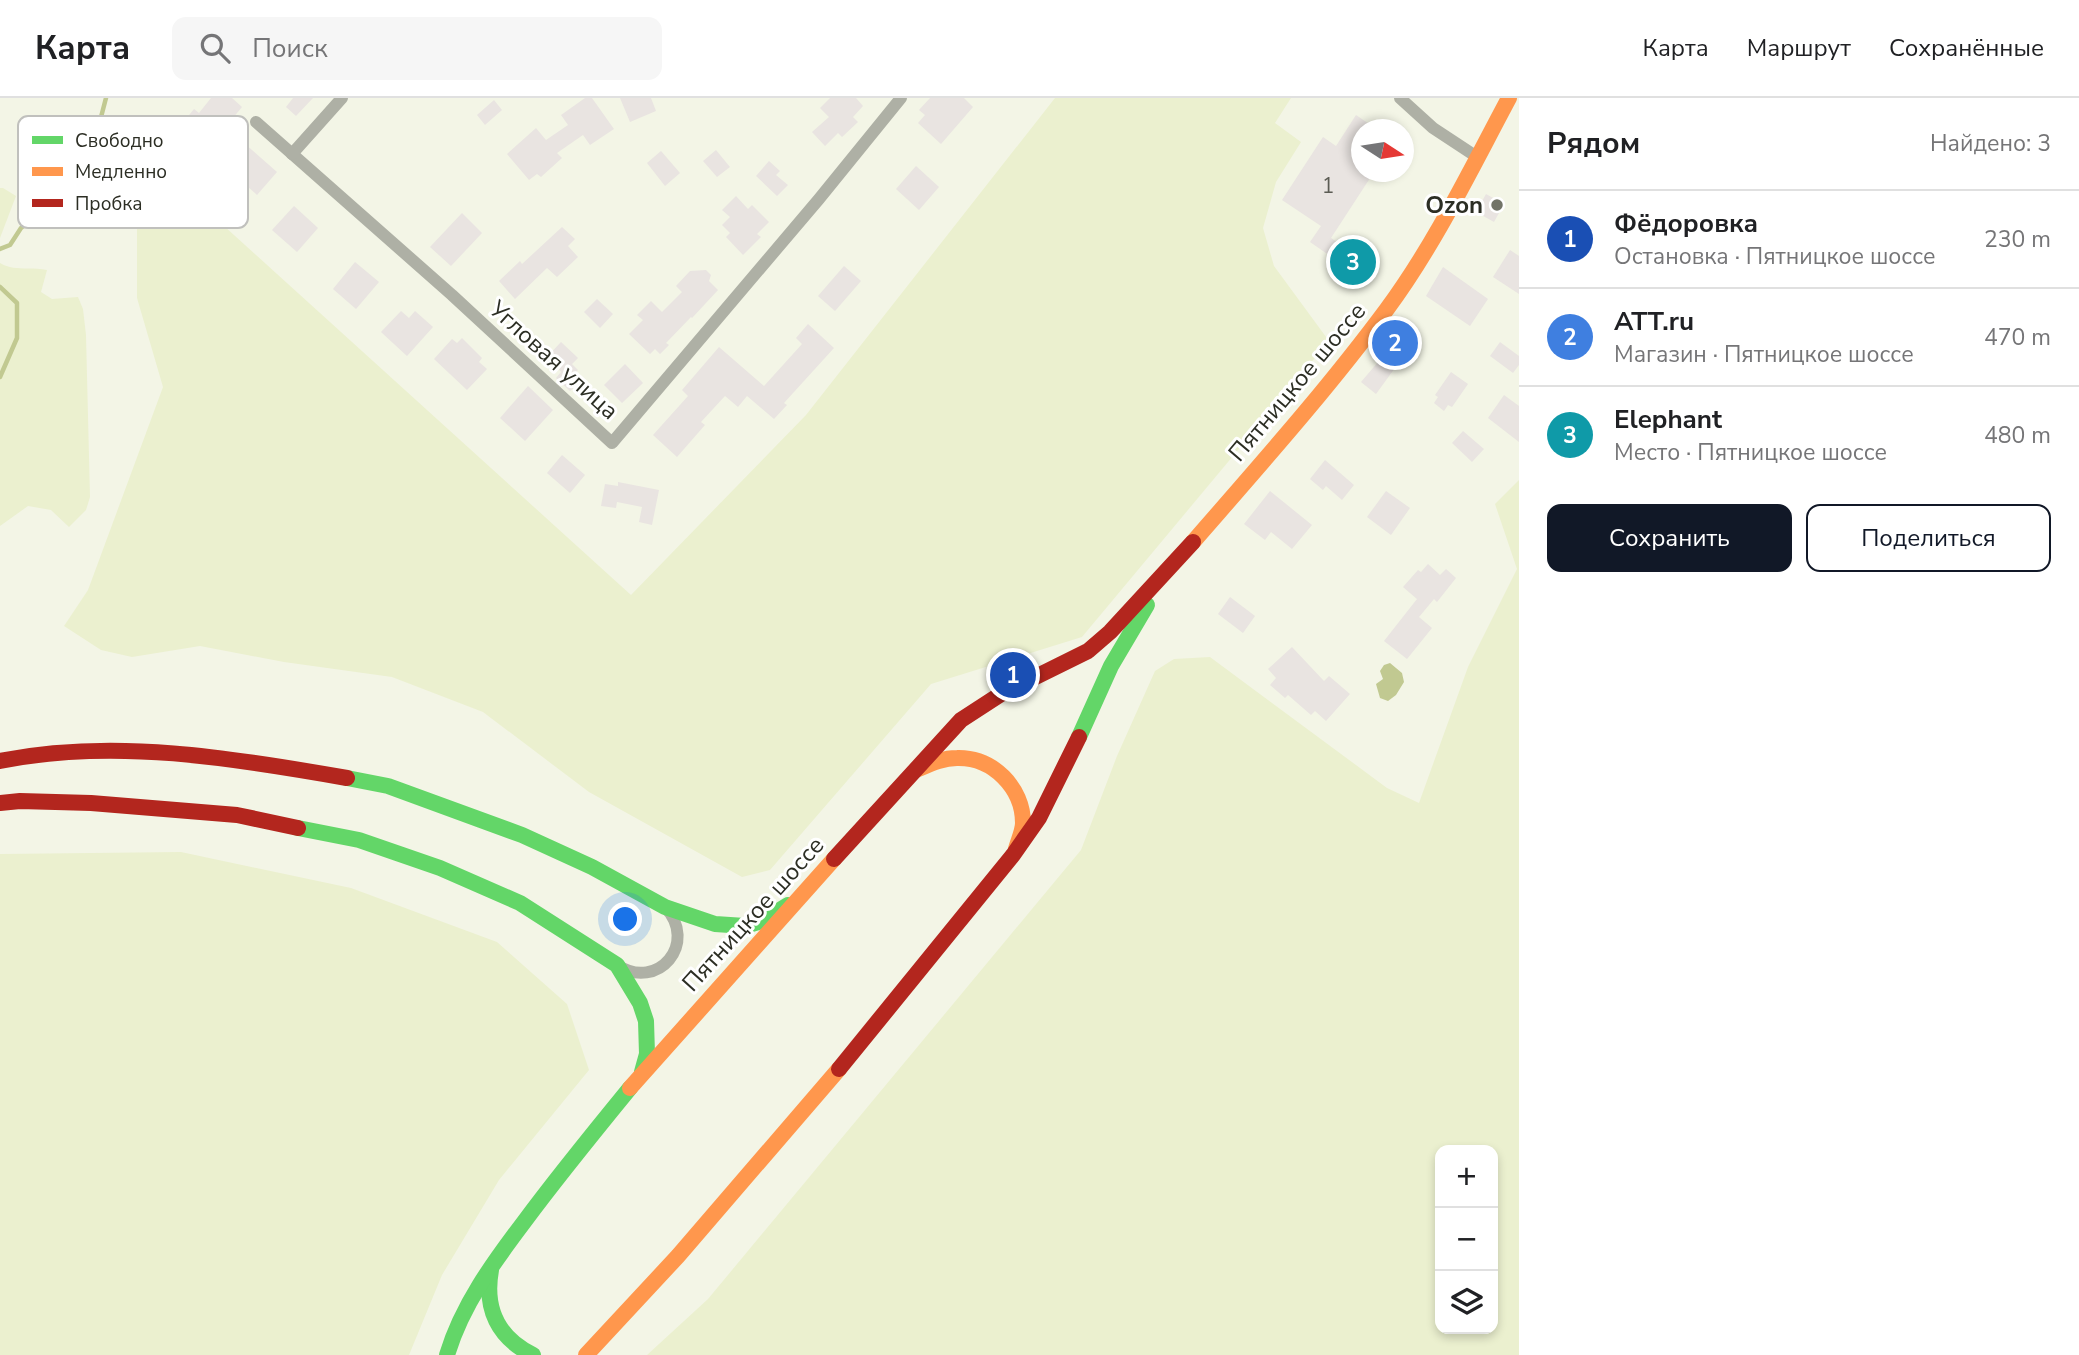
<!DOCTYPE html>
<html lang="ru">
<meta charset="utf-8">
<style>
body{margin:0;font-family:"Nunito Sans",sans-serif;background:#f6f6f6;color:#202124}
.controls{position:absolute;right:21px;bottom:21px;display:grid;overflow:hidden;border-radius:14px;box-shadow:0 4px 10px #0003}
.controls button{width:63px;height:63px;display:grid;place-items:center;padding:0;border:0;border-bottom:2px solid #e0e0e0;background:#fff;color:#202124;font:35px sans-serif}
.compass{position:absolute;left:1351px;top:21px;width:63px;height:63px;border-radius:50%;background:#fff;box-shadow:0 4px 10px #0003;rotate:102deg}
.you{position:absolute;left:626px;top:822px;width:24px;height:24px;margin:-18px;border:5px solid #fff;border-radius:50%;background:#1a73e8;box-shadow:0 0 0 10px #1a73e833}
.badge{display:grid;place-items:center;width:46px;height:46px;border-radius:50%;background:#111827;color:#fff;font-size:23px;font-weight:700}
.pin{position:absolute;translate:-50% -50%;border:4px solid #fff;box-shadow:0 2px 7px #0006}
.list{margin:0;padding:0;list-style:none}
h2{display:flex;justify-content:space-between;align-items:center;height:91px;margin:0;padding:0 28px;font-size:30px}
h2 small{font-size:23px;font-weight:400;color:#757577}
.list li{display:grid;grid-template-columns:46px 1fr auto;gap:21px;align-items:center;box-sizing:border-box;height:98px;padding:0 28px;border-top:2px solid #e0e0e0}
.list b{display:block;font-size:26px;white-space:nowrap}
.list p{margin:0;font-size:23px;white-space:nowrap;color:#757577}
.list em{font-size:23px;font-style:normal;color:#757577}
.actions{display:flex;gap:14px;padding:21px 28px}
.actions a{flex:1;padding:16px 0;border:2px solid #111827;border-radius:14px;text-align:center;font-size:24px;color:#111827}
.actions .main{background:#111827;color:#fff}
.icon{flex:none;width:38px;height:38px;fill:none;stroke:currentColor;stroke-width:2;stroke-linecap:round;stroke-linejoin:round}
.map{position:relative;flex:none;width:1519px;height:1257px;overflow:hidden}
header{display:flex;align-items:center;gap:42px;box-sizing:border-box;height:98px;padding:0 35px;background:#fff;border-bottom:2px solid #e0e0e0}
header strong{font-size:33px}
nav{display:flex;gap:38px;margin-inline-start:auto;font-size:24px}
.search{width:490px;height:63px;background:#f6f6f6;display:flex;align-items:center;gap:18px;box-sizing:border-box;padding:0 24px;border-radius:14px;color:#757577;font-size:26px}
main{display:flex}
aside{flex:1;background:#fff}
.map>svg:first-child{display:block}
.green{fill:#ebf0cf;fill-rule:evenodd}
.water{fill:#c1c991}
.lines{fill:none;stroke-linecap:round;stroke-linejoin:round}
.stream{stroke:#c1c991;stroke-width:4.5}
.building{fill:#e9e4e1}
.street{stroke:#aeb0a5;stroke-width:12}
.fast{stroke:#63d668;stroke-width:16}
.slow{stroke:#ff974d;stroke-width:16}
.jam{stroke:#b3261e;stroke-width:16}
.poi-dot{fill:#727468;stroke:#fff;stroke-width:2.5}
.labels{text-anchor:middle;stroke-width:6;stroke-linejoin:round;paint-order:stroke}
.number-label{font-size:21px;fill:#5c5c54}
.poi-label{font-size:24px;font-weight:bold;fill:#2c2e24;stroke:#fff;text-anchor:end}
.street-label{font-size:24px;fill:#2c2e24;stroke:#fff}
.key{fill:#fff;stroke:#c0c0bd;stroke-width:2}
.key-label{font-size:19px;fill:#2c2e24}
</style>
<header>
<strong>Карта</strong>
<div class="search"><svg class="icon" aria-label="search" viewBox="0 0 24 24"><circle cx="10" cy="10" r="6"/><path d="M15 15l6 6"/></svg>Поиск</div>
<nav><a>Карта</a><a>Маршрут</a><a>Сохранённые</a></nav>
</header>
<main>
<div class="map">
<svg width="1519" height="1257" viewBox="0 0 1519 1257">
<rect width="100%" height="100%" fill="#f3f5e6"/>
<g class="green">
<path d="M1055,0H1291L1275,25L1301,44L1276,84L1263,130L1274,168L1329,243L1082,539L931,586L770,772L742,779L589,694L483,614L392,579L284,564L200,548L132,559L101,552L64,528L88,492L163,289L137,200V120L154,97L191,98L631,497L806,317Z"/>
<path d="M0,90H3L16,98L0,140Z"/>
<path d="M0,165C14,174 31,168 47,172L41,194L52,201L78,199L83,211L86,237L90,399L86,412L69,429L51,412L28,408L0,428Z"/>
<path d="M1519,382V1257H647L708,1201L1081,752L1117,658L1155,573L1174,561L1210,559L1387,690L1419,705L1468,569L1517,471L1495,406ZM1440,1052H1493V1231H1440Z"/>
<path d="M181,754L351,790L497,844L567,906L589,972L499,1082L442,1177L409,1257H0V756Z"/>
</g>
<path class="water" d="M1390,565L1402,575L1404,584L1396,597L1388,603L1380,600L1376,586L1383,581L1380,573L1384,567Z"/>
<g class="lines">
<g class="stream">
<path d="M0,151L10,147L21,130L49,109L71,84L100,23L106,0"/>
<path d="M0,189L17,205V240L0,279"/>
</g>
</g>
<g class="building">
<path d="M211,0H232L242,9L212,45L185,22L194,11L199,15Z"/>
<path d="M293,0H313L296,18L286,9Z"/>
<path d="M585,0H592L614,31L590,47L583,37L557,55L562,60L541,79L537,76L529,82L507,56L536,30L546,42L568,27L561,17Z"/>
<path d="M620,0H651L656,13L630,24Z"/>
<path d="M830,0H856L863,8L853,19L858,24L842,39L838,35L825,48L812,34L829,19L820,10Z"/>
<path d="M930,0H964L973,9L941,46L918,25L925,17L919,12Z"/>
<path d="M494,2L502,12L485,27L477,17Z"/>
<path d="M1356,17L1378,32H1362V74H1374L1331,140L1370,167L1362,180L1310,144L1321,128L1282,102L1323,39L1336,48Z"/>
<path d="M244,45L277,74L257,97L224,68Z"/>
<path d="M716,52L730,69L717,79L703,63Z"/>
<path d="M661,53L680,75L665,88L647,65Z"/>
<path d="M769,63L780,73L776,77L788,87L777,98L756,78Z"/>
<path d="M916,68L939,89L919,112L896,91Z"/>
<path d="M1486,96L1504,106L1494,124L1476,114Z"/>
<path d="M736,98L748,111L752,107L769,124L757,136L761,139L743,157L726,139L730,135L722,127L730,119L722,112Z"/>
<path d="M294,108L318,130L297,154L272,132Z"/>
<path d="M462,115L482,135L451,168L430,149Z"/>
<path d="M562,129L575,141L568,148L578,159L557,179L547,170L515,201L499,183L520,163L522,166Z"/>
<path d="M1510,152L1519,158V196L1493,179Z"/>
<path d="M355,164L379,184L356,211L333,191Z"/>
<path d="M844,168L861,183L835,213L818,198Z"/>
<path d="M1443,169L1488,201L1470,228L1426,198Z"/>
<path d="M706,172L711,177L709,183L718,192L692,220L691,219L666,245L669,247L660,256L655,251L650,256L629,236L643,222L637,217L651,203L662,214L682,194L676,188L690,173Z"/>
<path d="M597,201L613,216L600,230L584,214Z"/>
<path d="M401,213L409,220L415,213L433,229L407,258L381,234Z"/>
<path d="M808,226L834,250L784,305L787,307L774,321L747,298L738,309L725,298L701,324L705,327L677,359L653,337L688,298L682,292L719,249L764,288L802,246L796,240Z"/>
<path d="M1400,230L1416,241L1376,296L1361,284L1391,249L1389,248Z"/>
<path d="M462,240L482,260L479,264L487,271L467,292L434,261L452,241L457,245Z"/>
<path d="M561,244L578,260L572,266L578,272L574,276L581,282L570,293L556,280L561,274L548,258Z"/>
<path d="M1500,244L1519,258V267L1513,275L1490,258Z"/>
<path d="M625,266L643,285L622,305L604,287Z"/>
<path d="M1451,274L1468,286L1452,309L1448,307L1444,313L1434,305L1438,299L1435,297Z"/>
<path d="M528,288L553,312L525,343L500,320Z"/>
<path d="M1504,297L1519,308V344L1488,320Z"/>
<path d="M1463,333L1484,351L1472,364L1452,345Z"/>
<path d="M562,357L585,377L570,395L547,375Z"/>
<path d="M1325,362L1354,387L1342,402L1326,388L1323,392L1310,381Z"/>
<path d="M618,384L659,392L652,427L639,424L642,409L617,404L616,410L601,408L605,386L618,388Z"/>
<path d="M1270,393L1312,427L1292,451L1271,434L1265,442L1244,426Z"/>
<path d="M1386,393L1410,410L1391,437L1367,419Z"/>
<path d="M1428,466L1440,477L1446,471L1456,480L1437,504L1434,501L1419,519L1432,530L1407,561L1384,543L1417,501L1403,489L1418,472L1421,474Z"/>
<path d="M1230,499L1255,518L1243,535L1218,516Z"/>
<path d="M1292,549L1324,583L1329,578L1350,596L1326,623L1315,613L1311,617L1288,597L1285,600L1270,587L1276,580L1268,571Z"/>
</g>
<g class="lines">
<g class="street">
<path d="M1400,0L1433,30L1477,59"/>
<path d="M256,24L452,197L612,345L819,101L901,0"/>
<path d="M292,56L342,0"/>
<path d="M617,867C658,894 699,845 665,809"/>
</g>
<g class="fast">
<path d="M1079,639L1111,568L1147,507"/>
<path d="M347,680L388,688L522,737L592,769L665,809L715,826L745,828L762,823L788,807"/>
<path d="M298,730L359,742L440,770L520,805L617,867L640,905L646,923L647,956L642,974"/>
<path d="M491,1172C484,1211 498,1240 533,1257"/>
<path d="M447,1257C462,1207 493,1165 524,1124C558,1078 594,1034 630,990"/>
</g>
<g class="slow">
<path d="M1193,444C1259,368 1327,292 1387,211C1435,146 1471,71 1509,0"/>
<path d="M916,672C930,666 942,660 957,660C993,659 1023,690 1023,725C1023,733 1018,743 1016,751"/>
<path d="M630,990L834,761"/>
<path d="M586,1257L678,1158L839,971"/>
</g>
<g class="jam">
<path d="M0,663C113,640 234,660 347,680"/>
<path d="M0,705L20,703L91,705L237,717L298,730"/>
<path d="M834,761L961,622L1001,596L1088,553L1110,534L1193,444"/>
<path d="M839,971L1013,757L1039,720L1079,639"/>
</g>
</g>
<circle class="poi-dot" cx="1497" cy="107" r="7"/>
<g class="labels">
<g class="number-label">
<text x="1328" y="95">1</text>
</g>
<g class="poi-label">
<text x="1483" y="115">Ozon</text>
</g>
<g class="street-label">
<text transform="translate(554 262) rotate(42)" y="8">Угловая улица</text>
<text transform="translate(1297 284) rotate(-50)" y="8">Пятницкое шоссе</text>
<text transform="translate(753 816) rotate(-48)" y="8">Пятницкое шоссе</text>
</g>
</g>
<rect x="18" y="18" width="230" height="112" rx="10" class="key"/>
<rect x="32" y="38" width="31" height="8" fill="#63d668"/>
<rect x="32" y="69" width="31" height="9" fill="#ff974d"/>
<rect x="32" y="101" width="31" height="8" fill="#b3261e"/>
<g class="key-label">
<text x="75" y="49">Свободно</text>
<text x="75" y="80">Медленно</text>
<text x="75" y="112">Пробка</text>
</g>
</svg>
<div class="controls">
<button>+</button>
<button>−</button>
<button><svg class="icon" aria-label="layers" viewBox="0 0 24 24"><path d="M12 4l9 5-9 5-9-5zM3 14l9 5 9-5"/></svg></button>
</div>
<svg class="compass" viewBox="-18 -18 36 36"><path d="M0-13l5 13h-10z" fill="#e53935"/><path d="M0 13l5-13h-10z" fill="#757577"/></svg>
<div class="you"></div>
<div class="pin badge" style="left:1013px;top:577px;background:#1a4fb4">1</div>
<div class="pin badge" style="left:1395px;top:245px;background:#3f7fe0">2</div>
<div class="pin badge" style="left:1353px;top:164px;background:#0f9aa8">3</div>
</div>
<aside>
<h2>Рядом<small>Найдено: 3</small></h2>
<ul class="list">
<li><span class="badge" style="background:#1a4fb4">1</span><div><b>Фёдоровка</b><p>Остановка · Пятницкое шоссе</p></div><em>230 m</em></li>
<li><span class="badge" style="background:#3f7fe0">2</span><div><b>ATT.ru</b><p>Магазин · Пятницкое шоссе</p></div><em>470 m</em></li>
<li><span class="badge" style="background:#0f9aa8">3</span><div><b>Elephant</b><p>Место · Пятницкое шоссе</p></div><em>480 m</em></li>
</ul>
<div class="actions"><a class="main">Сохранить</a><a>Поделиться</a></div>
</aside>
</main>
